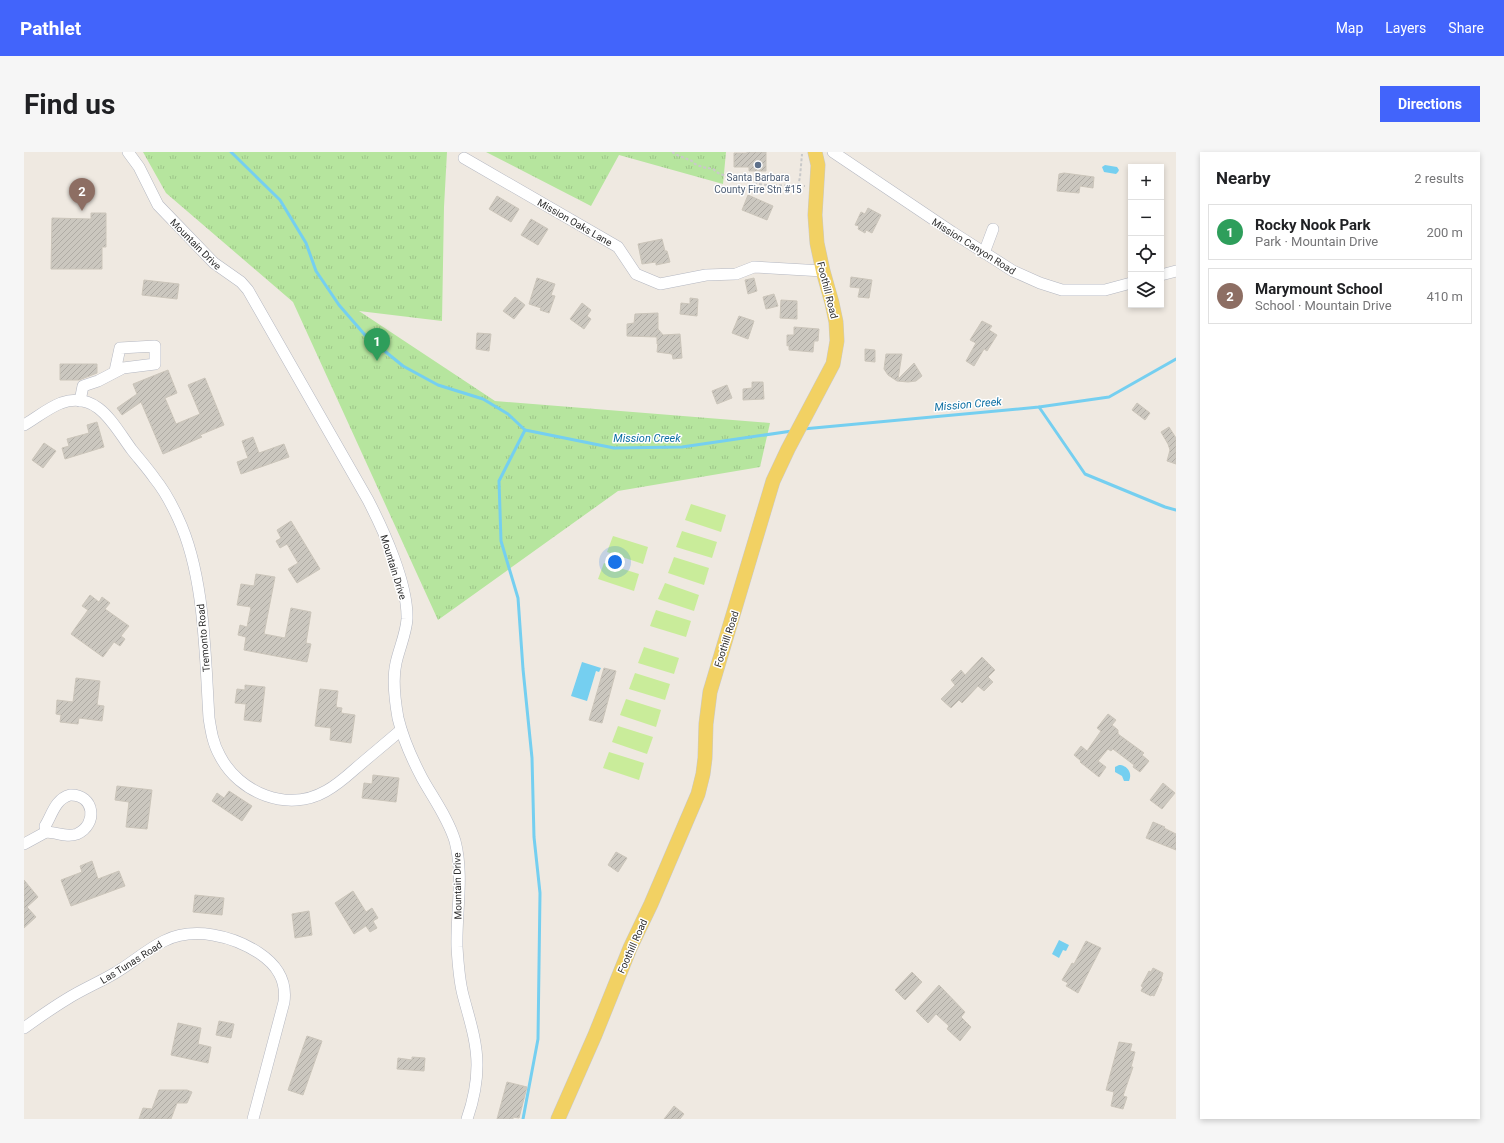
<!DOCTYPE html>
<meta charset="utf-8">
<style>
body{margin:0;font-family:Roboto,sans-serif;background:#f6f6f6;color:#202124}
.controls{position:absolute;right:12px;top:12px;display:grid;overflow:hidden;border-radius:0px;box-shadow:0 2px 6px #0003}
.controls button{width:36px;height:36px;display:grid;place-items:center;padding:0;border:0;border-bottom:1px solid #e0e0e0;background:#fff;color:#202124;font:20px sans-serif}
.you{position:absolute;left:591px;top:410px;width:14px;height:14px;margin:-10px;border:3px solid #fff;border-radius:50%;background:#1a73e8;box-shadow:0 0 0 6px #1a73e833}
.badge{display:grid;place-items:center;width:26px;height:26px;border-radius:50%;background:#4264fb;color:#fff;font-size:13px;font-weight:700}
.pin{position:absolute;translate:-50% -33px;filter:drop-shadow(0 1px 2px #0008)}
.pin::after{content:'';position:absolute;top:21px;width:14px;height:12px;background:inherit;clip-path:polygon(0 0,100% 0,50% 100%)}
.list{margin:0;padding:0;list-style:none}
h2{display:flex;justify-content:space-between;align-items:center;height:52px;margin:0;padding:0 16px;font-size:17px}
h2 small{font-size:13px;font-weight:400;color:#757577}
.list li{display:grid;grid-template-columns:26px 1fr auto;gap:12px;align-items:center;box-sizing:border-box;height:56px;margin:0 8px 8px;padding:0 8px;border:1px solid #e0e0e0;border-radius:0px}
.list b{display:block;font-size:15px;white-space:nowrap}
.list p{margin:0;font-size:13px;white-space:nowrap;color:#757577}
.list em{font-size:13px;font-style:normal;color:#757577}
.icon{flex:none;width:22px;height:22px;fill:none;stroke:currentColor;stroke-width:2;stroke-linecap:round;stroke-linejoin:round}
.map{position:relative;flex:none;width:1152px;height:967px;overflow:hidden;border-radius:0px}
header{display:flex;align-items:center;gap:24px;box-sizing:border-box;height:56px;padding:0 20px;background:#4264fb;color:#fff}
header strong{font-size:19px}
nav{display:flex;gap:22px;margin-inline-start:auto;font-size:14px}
.intro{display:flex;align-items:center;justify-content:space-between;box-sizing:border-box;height:96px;padding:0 24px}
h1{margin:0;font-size:28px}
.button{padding:10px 18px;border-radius:0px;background:#4264fb;color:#fff;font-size:14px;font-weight:700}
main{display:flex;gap:24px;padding:0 24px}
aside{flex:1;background:#fff;border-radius:0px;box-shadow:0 2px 6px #0003}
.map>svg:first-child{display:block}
.park{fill:url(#park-tufts)}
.pitch{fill:#c9ec9a}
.water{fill:#75cff0}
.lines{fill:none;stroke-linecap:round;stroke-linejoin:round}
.stream{stroke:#75cff0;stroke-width:3}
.building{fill:url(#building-hatch);stroke:#cbc5ba}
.minor-casing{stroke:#b4b7c1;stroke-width:12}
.major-casing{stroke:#c9c9c9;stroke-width:15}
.path{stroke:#c9c9c9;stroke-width:2;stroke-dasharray:3 2;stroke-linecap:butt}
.minor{stroke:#fff;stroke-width:11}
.major{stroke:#f2d163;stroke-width:14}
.service-dot{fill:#5c6f8a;stroke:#fff;stroke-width:1.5}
.labels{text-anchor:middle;stroke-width:3;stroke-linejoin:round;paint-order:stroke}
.service-label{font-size:10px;fill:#4e5e75;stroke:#fff}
.street-label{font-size:10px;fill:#2e2e2e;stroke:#fff}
.water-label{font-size:11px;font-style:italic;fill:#0d6fa3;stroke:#fff}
</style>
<header>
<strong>Pathlet</strong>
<nav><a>Map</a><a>Layers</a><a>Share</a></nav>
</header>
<div class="intro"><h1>Find us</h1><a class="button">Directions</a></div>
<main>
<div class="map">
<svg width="1152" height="967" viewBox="0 0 1152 967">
<defs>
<pattern id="park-tufts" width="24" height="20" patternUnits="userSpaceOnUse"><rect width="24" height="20" fill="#b6e59e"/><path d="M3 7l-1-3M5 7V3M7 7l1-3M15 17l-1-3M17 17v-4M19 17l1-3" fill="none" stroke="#9dc588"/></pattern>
<pattern id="building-hatch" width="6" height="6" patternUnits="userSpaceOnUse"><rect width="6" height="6" fill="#cbc7bf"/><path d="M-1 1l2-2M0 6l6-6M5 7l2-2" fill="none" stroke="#afaba4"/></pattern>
</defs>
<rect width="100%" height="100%" fill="#efe9e1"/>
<g class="park">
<path d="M119,0H423L420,55L418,169L335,159L471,249L746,271L736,315L594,339L414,468L269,150L142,41Z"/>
<path d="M462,0H702L699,32L595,3L567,54Z"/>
</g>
<g class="pitch">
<path d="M667,352L702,363L697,380L661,368Z"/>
<path d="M658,379L693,390L688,406L652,395Z"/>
<path d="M589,384L624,395L619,412L583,400Z"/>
<path d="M650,405L685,416L680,433L644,421Z"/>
<path d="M580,411L615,422L610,439L574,427Z"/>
<path d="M641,431L675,443L670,459L634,447Z"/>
<path d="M632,458L667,469L662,485L626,474Z"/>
<path d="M620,495L655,506L650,522L614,511Z"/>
<path d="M611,521L646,532L641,548L605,537Z"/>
<path d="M602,547L637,558L632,575L596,563Z"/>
<path d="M594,574L629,585L623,602L588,590Z"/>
<path d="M585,600L620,611L615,628L579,616Z"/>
</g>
<g class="water">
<path d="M1081,13L1093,15L1095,18L1094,20L1092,22L1080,20L1078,15Z"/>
<path d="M558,510L577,516L575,520L572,519L563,549L547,544Z"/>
<path d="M1095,613C1103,613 1109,621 1105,629H1100L1098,624L1091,620V615Z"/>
<path d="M1035,788L1045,793L1042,799L1039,798L1035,806L1028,802Z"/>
</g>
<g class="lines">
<g class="stream">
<path d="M207,0L256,48L282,91L292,119L315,153L341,183L379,214L414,233L459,247L484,262L501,278L590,296L658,295L768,279"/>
<path d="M1015,255L1061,322L1141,355L1152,358"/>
<path d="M779,277L1015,255L1085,245L1152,207"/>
<path d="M499,967L514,887L516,741L510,685L508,606L499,517L494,446L477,389L475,329L501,278"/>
</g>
</g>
<g class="building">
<path d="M723,0H742V19H725V15H710V1H723Z"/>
<path d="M1040,21L1070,25L1069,36L1056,34L1055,41L1033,39L1035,22Z"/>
<path d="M724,43L749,54L743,68L718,58Z"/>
<path d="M473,44L495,57L487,70L465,57Z"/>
<path d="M844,56L857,63L848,81L842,78L841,81L834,77L835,74L831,73L837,60L841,62Z"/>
<path d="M67,61H82V95H78V117H27L28,66L67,67Z"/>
<path d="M507,67L524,77L514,93L497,83Z"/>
<path d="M638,87L641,99H643L646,110L632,113V110L618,112L614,92Z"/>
<path d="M827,125L848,128L845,146L834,145L836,136L826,135Z"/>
<path d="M513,126L531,132L527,143L531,144L525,161L516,158L517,156L505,152Z"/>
<path d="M730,126L733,139L724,142L721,128Z"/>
<path d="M120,128L155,132L153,147L118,143Z"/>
<path d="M750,142L754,154L742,157L739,145Z"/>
<path d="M491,145L501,153L490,167L479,159Z"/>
<path d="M666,146L674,147L673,164L656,162L657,151L666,152Z"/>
<path d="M757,148L773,149V167L756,166Z"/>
<path d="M558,151L567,158L563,164L567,167L560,177L546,167Z"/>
<path d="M634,161V177L639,183L656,182L658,206L649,207L648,202L633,200L634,191L633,192V185L603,184V172L610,171L611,162Z"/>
<path d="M715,164L730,169L724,187L708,181Z"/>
<path d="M958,169L968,174L965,178L973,183L963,199L960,197L950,214L942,209L952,191L946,188Z"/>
<path d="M770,175L795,177L794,189H790L789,200L765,198V193L763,194V183H770Z"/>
<path d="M453,181L467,182L465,199L452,197Z"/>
<path d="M841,197L851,198V210L841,209Z"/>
<path d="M862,202H878L874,227L890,211L898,224L892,229L884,230L873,229L864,223L860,217Z"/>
<path d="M36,212H73V221L55,228H36Z"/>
<path d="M144,218L153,241L141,246L152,272L176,262L164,233L181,226L200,273L176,283L178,285L139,302L117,250L98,263L93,256L113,242L109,232Z"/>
<path d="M728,230H739L740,247L719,248V237L728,236Z"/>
<path d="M703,233L708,246L693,252L688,239Z"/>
<path d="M1113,251L1126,261L1121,268L1108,258Z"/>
<path d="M73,270L80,295L41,307L38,296L45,294L43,287L65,281L63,273Z"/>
<path d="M1145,275L1152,286V312L1143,309L1146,298L1144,292L1137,280Z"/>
<path d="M229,285L235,301L260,292L265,305L217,322L213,310L224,306L218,289Z"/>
<path d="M20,291L32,299L19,316L8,308Z"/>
<path d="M267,369L296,417L273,431L264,417L274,411L263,392L256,396L252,389L257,386L253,378Z"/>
<path d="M232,422L251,425L240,482L261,486L267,456L287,460L282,491L287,492L283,510L220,498L222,485L214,483L216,473L223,475L227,455L213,453L217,432L230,434Z"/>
<path d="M66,443L75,450L78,445L86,451L81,457L105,474L97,484L101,487L96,494L90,490L79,505L47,482L64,458L58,454Z"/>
<path d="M958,505L971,518L964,525L969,530L960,539L954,534L938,551L935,548L927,556L917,547L931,533L927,528L937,518L941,523Z"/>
<path d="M580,516L592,519L578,571L565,568Z"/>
<path d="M52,526L76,529L73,553L80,554L78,569L55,566L54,572L36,570L37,563L32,562L33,548L49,550Z"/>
<path d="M221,533L241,535L237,570L220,568L222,552L211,551L213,537L221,538Z"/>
<path d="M296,537L314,539L312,555L318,556L317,561L331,563L327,591L306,588L307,576L291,574Z"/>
<path d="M1084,562L1092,568L1088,573L1094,578V582L1120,601L1118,603L1125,609L1116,620L1109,615L1110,613L1089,597L1087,599L1084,597L1074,609L1082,615L1075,625L1056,610L1057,609L1050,603L1057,594L1063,599L1077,579L1073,576Z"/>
<path d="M349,623L375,626L372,650L338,646L340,631L348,632Z"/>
<path d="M1139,631L1151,641L1138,657L1126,648Z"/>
<path d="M93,634L128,638L123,677L102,675L105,650L91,648Z"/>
<path d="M205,639L228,654L218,669L188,649L193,641L200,646Z"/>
<path d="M1129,670L1141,675L1140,676L1152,682V698L1122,686Z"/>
<path d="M592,700L603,706L594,720L584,713Z"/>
<path d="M68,709L74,727L95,719L101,734L47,754L37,728L58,720L56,714Z"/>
<path d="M0,728L14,745L3,755L12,765L0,776Z"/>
<path d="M329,739L342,760L348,756L354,766L349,769L353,776L346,780L342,774L330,782L311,751Z"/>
<path d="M171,743L200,746L198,763L169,760Z"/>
<path d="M285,759L288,783L271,786L268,762Z"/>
<path d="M1062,789L1077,796L1054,841L1044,835L1042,834L1044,831L1038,828L1048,811L1050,812Z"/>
<path d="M1129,816L1139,821L1137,827H1138L1130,844L1128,843L1127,844L1117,839L1119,835L1117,834L1125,819L1127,820Z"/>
<path d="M888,820L898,830L881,848L871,838Z"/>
<path d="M915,833L941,860L937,865L947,875L936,889L923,877L925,874L912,862L904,871L892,859Z"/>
<path d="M195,869L210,872L207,886L192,883Z"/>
<path d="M154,871L177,876L174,892L187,895L184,911L147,903Z"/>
<path d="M283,884L298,889L279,943L264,938Z"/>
<path d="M1095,890L1108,892L1106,899L1111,900L1107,915H1109L1099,944L1103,945L1099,957L1087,954L1090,940L1082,938Z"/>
<path d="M388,905L401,906L400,919L373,917L374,906L388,908Z"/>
<path d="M483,930L503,935L495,966L489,965V967H473Z"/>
<path d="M135,938H163L168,940L163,951H153L147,967H115L119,956L128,957Z"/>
<path d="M650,954L660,962L656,967H640Z"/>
</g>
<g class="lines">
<defs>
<g id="minor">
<path d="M104,0L115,15L134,53L190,111L217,130L224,138L344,348C360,379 384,432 383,467C382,482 375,497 372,511C368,528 371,549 374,566C379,587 388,607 398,626C409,646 424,666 431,689C440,723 432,761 433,795C434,811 435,828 439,843C445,866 453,889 453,913C453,931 449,950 443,967"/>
<path d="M809,0L928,80L989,119L1016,131L1038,138H1081L1107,131"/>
<path d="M440,6L594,95L612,122L636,132L682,123L712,122L730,115L799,119"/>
<path d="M960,101L969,77"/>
<path d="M1137,123L1152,119"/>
<path d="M56,249L59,234L74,229L99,216L131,212V194L96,196L91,219"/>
<path d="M0,273C12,266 24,256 37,251C74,238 90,274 108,298C116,308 124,317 131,327C140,338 148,353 154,366C181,423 181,504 185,566C187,579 189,592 196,604C215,641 264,661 302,639C313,633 322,625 331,617C346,604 362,591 377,578"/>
<path d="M46,643C71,642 74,673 53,682C43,686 32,680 22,680L21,674C28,663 31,647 46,643Z"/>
<path d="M0,692L22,680"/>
<path d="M0,876C14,866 28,856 43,847C59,837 76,830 91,821C108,811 122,798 140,789C170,774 209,784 235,801C253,813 263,828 260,850L229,967"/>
</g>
<path id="major" d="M534,967L571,883L606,796L627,752L674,642L679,622L681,606L682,572L686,540L749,329L764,297L809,212L813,189L812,170L808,151L799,119L793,91L791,63L794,13L791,0"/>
</defs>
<use href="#minor" class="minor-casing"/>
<use href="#major" class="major-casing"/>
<g class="path">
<path d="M648,0L653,3L668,9L671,12L678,15L689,17L694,21L705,25H722L735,32L742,33L781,34"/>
<path d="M774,34L776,25L778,2"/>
</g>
<use href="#minor" class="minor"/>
<use href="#major" class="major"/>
</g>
<circle class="service-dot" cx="734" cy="13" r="4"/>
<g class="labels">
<g class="service-label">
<text x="734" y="29">Santa Barbara<tspan x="734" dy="12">County Fire Stn #15</tspan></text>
</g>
<g class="street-label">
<text transform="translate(551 70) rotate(30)" y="4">Mission Oaks Lane</text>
<text transform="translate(172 92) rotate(45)" y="4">Mountain Drive</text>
<text transform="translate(950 94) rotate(32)" y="4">Mission Canyon Road</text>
<text transform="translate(804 138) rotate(76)" y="4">Foothill Road</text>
<text transform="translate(370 415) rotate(73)" y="4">Mountain Drive</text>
<text transform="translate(179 486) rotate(-95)" y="4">Tremonto Road</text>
<text transform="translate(702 487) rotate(-72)" y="4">Foothill Road</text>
<text transform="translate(433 734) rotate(-91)" y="4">Mountain Drive</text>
<text transform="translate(608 794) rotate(-66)" y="4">Foothill Road</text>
<text transform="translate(107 810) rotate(-32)" y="4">Las Tunas Road</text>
</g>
<g class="water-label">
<text transform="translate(944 252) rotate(-5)" y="4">Mission Creek</text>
<text x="623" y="290">Mission Creek</text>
</g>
</g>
</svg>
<div class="controls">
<button>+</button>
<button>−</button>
<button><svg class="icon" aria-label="locate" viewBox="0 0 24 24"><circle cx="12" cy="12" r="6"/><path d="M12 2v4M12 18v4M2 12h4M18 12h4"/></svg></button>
<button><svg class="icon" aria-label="layers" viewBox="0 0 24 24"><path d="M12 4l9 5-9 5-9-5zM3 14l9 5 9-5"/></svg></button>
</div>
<div class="you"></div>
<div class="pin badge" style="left:353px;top:209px;background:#2e9e5b">1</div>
<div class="pin badge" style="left:58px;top:59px;background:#8d6e63">2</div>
</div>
<aside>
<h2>Nearby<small>2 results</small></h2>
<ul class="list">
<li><span class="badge" style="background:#2e9e5b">1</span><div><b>Rocky Nook Park</b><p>Park · Mountain Drive</p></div><em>200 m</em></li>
<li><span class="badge" style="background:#8d6e63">2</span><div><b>Marymount School</b><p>School · Mountain Drive</p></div><em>410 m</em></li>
</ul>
</aside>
</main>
